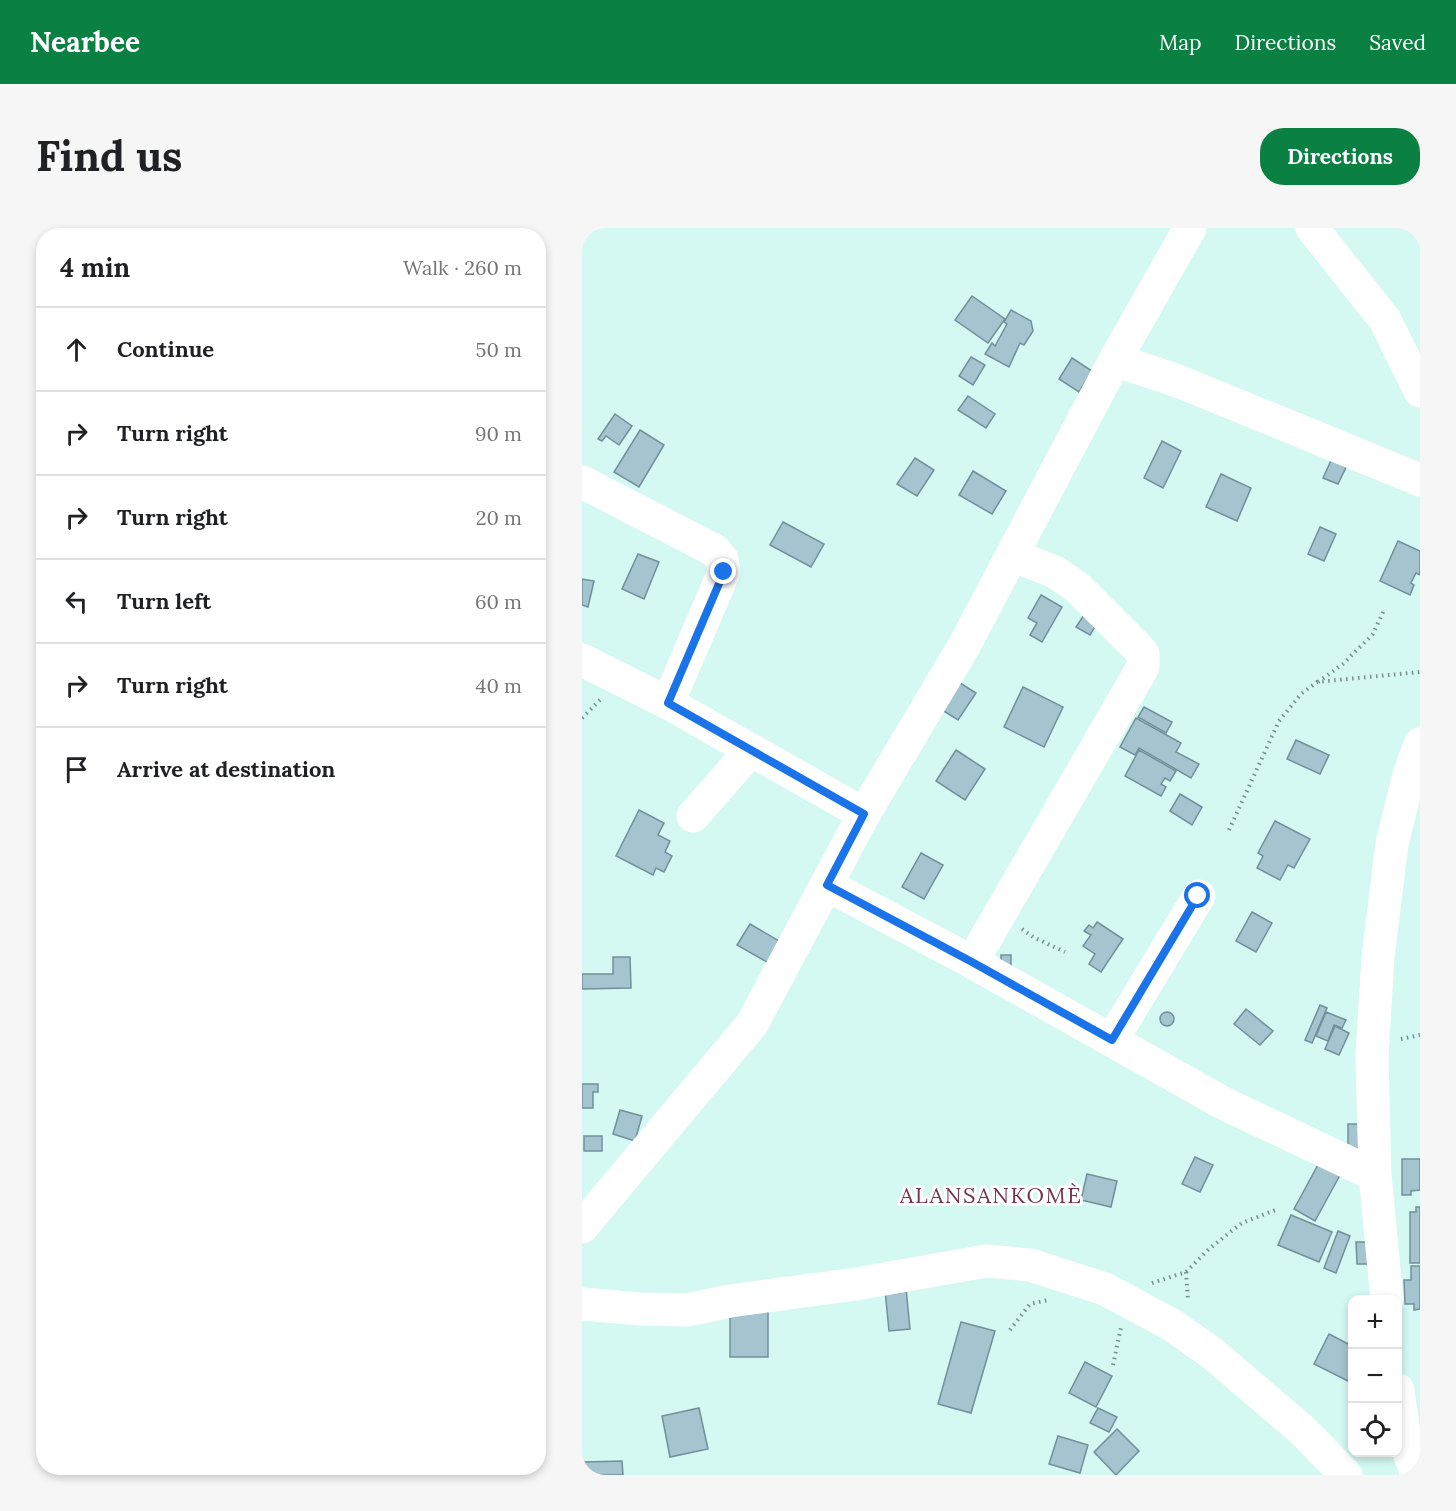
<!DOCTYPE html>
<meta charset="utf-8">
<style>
body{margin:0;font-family:Lora,serif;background:#f6f6f6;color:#202124}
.controls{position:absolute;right:18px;bottom:18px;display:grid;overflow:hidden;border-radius:12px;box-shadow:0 3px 9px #0003}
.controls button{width:54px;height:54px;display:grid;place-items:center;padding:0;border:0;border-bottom:2px solid #e0e0e0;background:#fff;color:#202124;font:30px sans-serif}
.stop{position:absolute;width:18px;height:18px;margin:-14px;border:4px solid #1a73e8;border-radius:50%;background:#fff}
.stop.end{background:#1a73e8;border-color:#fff;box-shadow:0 2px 6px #0008}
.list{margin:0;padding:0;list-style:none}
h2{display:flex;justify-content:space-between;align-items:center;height:78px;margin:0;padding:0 24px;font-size:26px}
h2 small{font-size:20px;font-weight:400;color:#757577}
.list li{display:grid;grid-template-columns:39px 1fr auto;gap:18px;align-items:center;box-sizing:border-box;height:84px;padding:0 24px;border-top:2px solid #e0e0e0}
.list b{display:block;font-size:22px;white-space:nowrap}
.list em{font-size:20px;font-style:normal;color:#757577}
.icon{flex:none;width:33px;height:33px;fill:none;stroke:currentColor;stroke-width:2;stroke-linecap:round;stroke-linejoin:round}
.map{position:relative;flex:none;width:838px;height:1247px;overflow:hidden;border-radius:24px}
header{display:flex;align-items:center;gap:36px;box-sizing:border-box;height:84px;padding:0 30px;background:#0b8043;color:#fff}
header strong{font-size:28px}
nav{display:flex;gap:33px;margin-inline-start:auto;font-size:21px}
.intro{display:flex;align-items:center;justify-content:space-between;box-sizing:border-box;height:144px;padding:0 36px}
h1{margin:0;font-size:42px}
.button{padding:15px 27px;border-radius:24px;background:#0b8043;color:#fff;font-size:21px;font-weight:700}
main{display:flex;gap:36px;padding:0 36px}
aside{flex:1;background:#fff;border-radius:24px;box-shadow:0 3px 9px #0003}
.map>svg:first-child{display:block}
.building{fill:#a4c4cf;stroke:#71909a;stroke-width:1.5}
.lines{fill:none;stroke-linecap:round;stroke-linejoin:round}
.path{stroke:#77908c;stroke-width:4;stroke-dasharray:1.5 4.5;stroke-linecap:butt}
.minor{stroke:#fff;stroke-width:33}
.route{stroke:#1a73e8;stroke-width:8}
.labels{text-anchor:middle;stroke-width:6;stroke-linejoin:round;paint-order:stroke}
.quarter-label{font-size:22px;letter-spacing:1.5px;fill:#75324f;stroke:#fff}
</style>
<header>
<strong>Nearbee</strong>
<nav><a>Map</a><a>Directions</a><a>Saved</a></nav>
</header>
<div class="intro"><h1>Find us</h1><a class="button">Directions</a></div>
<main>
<aside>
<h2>4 min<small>Walk · 260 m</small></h2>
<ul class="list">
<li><svg class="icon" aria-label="ahead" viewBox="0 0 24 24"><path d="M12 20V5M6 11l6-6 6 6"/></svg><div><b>Continue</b></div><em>50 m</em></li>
<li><svg class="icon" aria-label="right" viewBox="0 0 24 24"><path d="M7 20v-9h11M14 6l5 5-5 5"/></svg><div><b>Turn right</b></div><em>90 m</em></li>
<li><svg class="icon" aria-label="right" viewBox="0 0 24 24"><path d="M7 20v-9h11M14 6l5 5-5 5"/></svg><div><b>Turn right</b></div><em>20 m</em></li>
<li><svg class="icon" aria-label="left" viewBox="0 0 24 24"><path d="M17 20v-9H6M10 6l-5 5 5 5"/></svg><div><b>Turn left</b></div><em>60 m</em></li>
<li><svg class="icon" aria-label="right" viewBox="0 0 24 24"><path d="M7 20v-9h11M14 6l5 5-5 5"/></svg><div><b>Turn right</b></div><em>40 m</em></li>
<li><svg class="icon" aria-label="arrive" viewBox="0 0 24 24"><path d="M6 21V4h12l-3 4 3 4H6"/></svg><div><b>Arrive at destination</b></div></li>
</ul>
</aside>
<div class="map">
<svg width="838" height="1247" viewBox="0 0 838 1247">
<rect width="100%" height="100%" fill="#d4f8f2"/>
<g class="building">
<path d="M390,68L423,91L406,115L373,92Z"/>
<path d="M429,82L449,93L451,103L442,117L438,115L427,139L403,126L410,115L413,118L425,96L422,94Z"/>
<path d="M389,129L403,137L391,157L377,148Z"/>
<path d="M490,130L510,143L497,164L477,151Z"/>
<path d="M386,168L413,186L404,200L376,182Z"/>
<path d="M33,186L50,198L37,217L24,208L20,213L16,211Z"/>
<path d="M58,202L82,217L57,259L32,244Z"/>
<path d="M580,213L599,223L581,260L562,250Z"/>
<path d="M751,228L766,235L756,256L741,250Z"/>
<path d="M333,230L352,242L335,268L315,256Z"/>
<path d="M391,243L424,263L410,286L377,267Z"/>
<path d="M639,246L669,260L655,293L624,279Z"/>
<path d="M201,294L242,316L229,339L188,317Z"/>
<path d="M738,299L754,306L742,333L726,326Z"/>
<path d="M816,313L838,323V347L834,345L829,355L832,357L828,367L798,353Z"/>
<path d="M56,326L77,334L62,371L40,361Z"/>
<path d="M0,351L12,353L6,379L0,377Z"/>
<path d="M459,367L480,379L460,414L448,407L455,395L446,390Z"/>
<path d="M506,381L519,389L508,407L494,399Z"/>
<path d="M375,453L394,465L376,492L357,480Z"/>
<path d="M441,459L481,479L462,519L422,499Z"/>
<path d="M562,479L590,494L584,505L556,489Z"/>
<path d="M554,490L599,515L594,524L617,536L609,550L557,520L553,527L538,519Z"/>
<path d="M714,512L747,527L738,546L705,531Z"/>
<path d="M374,522L403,541L383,572L354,553Z"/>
<path d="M557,522L594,543L588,553L583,550L579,556L584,559L579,568L543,548Z"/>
<path d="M598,566L620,579L610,597L588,583Z"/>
<path d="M57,582L82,595L76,607L88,613L83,624L90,628L82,644L74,640L71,647L34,628Z"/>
<path d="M693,593L728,611L712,640L706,637L698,652L675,640L681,628L676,625Z"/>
<path d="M339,625L361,637L342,671L320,659Z"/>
<path d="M670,684L690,695L674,724L654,713Z"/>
<path d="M515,694L541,711L519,744L507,736L513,726L501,718L509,707L502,703L507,697L511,700Z"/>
<path d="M168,696L204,717L192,738L155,717Z"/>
<rect x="419" y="727" width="10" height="16"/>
<path d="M31,729H48L49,760L0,761V746H31Z"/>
<path d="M738,777L745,780L730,815L723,812Z"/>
<path d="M664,781L691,803L678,817L652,796Z"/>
<path d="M744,784L764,792L760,800L752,797L746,813L734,808Z"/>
<circle cx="585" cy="791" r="7"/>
<path d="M753,798L767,805L757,827L743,821Z"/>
<path d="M0,856H16V864H11V880H0Z"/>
<path d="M38,882L60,888L53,913L31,906Z"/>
<path d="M766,896H784V920L766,921Z"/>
<rect x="2" y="908" width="18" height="15"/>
<path d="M613,929L631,937L618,964L600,956Z"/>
<path d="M820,931H838V962L829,963V967H820Z"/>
<path d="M737,935L758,947L733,993L712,981Z"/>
<path d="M505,946L535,953L529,979L499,972Z"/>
<path d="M834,979H838V1035H828V984H834Z"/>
<path d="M709,987L750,1004L737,1034L696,1017Z"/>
<path d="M756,1003L768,1008L754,1045L742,1040Z"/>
<path d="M774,1014H794L795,1036H775Z"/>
<path d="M829,1038H838V1081L832,1082V1076H823L822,1052H829Z"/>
<path d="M324,1060L328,1101L307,1103L303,1062Z"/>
<rect x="148" y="1083" width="38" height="46"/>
<path d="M379,1094L413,1103L389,1185L356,1176Z"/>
<path d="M747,1106L770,1118V1155L732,1136Z"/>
<path d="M503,1134L530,1148L514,1179L487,1165Z"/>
<path d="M117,1180L126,1221L88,1229L80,1188Z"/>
<path d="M516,1180L535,1189L527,1204L508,1195Z"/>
<path d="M535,1201L557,1223L534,1247L512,1224Z"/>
<path d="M476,1208L506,1217L498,1245L467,1236Z"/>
<path d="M40,1233L41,1247H0V1234Z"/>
</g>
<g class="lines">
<g class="path">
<path d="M736,454L761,436L791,406L803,380"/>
<path d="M0,490L19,471"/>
<path d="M647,602L697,493L719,466L735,454L838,444"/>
<path d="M440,701L451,709L483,724"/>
<path d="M819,811L838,807"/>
<path d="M604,1044L606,1073"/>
<path d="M570,1055L604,1044L628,1020L660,995L696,981"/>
<path d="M428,1102L448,1076L466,1072"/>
<path d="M531,1137L539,1099"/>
</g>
<g class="minor">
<path d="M730,0L803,92L838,163"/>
<path d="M533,132L596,153L838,252"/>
<path d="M0,254L132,322L140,331L142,344L86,475"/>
<path d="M0,432L86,475L282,586"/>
<path d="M111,588L169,522"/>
<path d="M245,657L390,734L641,875L793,947"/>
<path d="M390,734L561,439V426L554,418L496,360L473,344L430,327"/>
<path d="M530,812L617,668"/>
<path d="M0,999L170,796L282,586L382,418L533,132L608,0"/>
<path d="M805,1072L793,947L790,828L796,729L810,616L827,547L838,516"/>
<path d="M0,1076L58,1081L105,1082L148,1073L274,1056L404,1033L448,1037L523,1061L590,1097L631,1126L720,1202L764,1247"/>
<path d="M816,1162L823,1213L835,1247"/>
</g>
</g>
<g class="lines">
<path class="route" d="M142,344L86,475L282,586L245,657L390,734L530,812L616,668"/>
</g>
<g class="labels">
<g class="quarter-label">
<text x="409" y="975">ALANSANKOMÈ</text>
</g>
</g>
</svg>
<div class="controls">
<button>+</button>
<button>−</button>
<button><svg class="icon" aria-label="locate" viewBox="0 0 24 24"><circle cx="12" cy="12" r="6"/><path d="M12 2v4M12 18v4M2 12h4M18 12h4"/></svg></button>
</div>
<div class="stop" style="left:616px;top:668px"></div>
<div class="stop end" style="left:142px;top:344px"></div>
</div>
</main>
